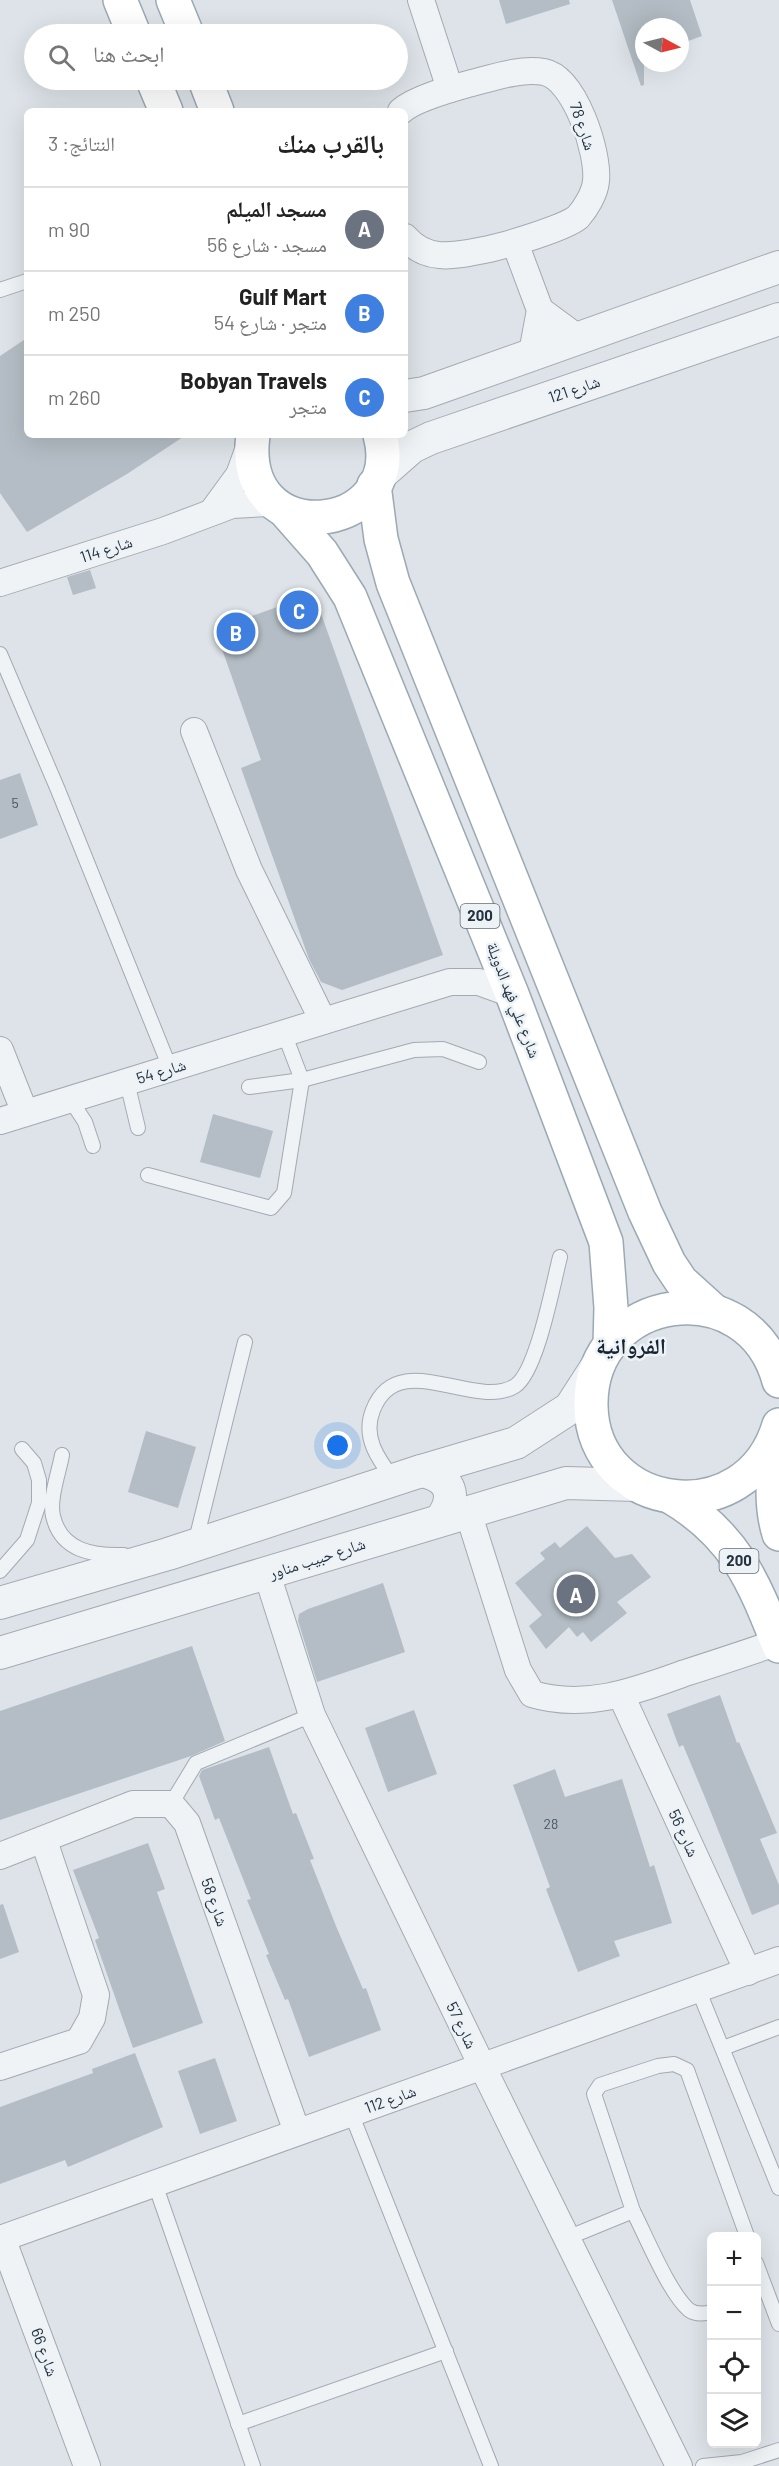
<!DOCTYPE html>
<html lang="ar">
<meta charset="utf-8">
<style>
body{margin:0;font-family:Barlow,"Noto Naskh Arabic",sans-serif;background:#f2f2f2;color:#222;direction:rtl}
.controls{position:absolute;right:18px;bottom:18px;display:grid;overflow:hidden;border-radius:9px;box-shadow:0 6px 24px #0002}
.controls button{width:54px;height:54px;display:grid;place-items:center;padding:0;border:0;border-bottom:2px solid #e0e0e0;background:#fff;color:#222;font:30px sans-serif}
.compass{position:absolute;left:635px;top:18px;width:54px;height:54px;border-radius:50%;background:#fff;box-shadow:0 6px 24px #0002;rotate:97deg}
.you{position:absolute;left:338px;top:1446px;width:21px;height:21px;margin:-15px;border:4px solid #fff;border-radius:50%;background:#1a73e8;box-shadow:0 0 0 9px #1a73e833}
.badge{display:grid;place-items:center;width:39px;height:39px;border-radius:50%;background:#ea580c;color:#fff;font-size:20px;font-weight:700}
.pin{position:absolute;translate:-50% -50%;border:3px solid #fff;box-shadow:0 2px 6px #0006}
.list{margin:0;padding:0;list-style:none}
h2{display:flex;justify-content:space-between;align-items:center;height:78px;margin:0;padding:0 24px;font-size:26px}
h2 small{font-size:20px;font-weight:400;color:#767676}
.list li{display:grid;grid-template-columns:39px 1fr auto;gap:18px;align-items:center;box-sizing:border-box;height:84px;padding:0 24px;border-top:2px solid #e0e0e0}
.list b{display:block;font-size:22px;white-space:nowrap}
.list p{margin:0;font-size:20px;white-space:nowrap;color:#767676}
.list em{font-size:20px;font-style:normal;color:#767676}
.icon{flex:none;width:33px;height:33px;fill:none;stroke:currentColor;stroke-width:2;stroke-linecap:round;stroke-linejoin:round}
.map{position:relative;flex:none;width:779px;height:2466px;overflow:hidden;direction:ltr}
.search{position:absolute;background:#fff;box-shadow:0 6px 24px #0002;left:24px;top:24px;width:384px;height:66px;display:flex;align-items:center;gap:15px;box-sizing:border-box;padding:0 21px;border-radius:33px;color:#767676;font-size:22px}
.panel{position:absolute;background:#fff;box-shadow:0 6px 24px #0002;left:24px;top:108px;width:384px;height:330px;border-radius:9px;direction:rtl}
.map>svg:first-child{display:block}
.building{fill:#b4bdc5}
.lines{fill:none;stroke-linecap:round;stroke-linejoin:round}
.service-casing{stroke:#a2aab2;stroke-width:16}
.minor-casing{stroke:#a2aab2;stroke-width:28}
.tertiary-casing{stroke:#a2aab2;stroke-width:34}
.primary-casing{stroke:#9ba9b5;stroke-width:36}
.service{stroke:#f0f3f6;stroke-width:14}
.minor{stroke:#f0f3f6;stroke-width:26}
.tertiary{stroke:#f0f3f6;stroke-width:32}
.primary{stroke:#fff;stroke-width:33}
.labels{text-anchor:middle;stroke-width:5;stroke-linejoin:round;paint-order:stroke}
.number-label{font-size:14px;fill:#495561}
.shield{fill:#ecf2f6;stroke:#616c77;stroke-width:1.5}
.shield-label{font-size:15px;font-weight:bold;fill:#253240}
.street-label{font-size:16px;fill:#253240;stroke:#ecf2f6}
.district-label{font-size:22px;font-weight:bold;fill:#182331;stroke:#ecf2f6}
</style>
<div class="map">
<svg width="779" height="2466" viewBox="0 0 779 2466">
<rect width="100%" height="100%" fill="#dde3e8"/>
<g class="building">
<path d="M499,0H569L570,4L506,24Z"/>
<path d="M612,0H690L702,36L680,44V27H644V85L641,86Z"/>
<path d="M27,338V435H186L127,474L27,532L0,493V356Z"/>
<path d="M90,570L96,588L73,595L67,577Z"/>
<path d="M314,594L443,955L342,990L321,982L309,959L241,768L261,760L215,629Z"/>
<path d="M20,773L38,825L0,839V780Z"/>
<path d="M213,1114L273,1131L260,1178L200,1162Z"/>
<path d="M146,1431L196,1447L178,1508L128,1492Z"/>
<path d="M587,1526L615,1558L632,1554L651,1577L617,1602L627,1613L591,1642L583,1632L577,1637L569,1627L546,1649L529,1626L542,1615L515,1583L545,1559L540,1553L555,1542L560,1548Z"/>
<path d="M383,1583L405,1652L317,1682L298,1621L299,1614L308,1609Z"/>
<path d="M192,1646L225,1741L191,1756L0,1820V1711Z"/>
<path d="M720,1695L737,1743L739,1742L777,1833L760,1839L779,1885V1904L752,1915L706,1800L683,1745L679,1747L667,1714Z"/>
<path d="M414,1710L437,1774L388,1792L365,1728Z"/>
<path d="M269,1747L293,1814L296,1813L314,1859L310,1860L336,1926L363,1989L366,1988L381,2030L309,2057L288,1999L285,2000L266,1955L269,1954L247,1900L251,1899L219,1818L215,1820L199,1776L202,1770Z"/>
<path d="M555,1769L565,1797L622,1779L650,1867L654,1865L672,1923L614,1941L620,1956L578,1972L546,1889L550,1887L513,1785Z"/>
<path d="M148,1843L165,1889L157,1892L203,2023L133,2048L95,1940L99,1938L73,1870Z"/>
<path d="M3,1904L19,1952L0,1959V1905Z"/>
<path d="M135,2053L163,2127L68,2167L65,2160L0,2184V2107L93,2073L92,2069Z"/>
<path d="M215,2058L237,2121L200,2134L178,2071Z"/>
</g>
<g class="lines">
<defs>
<g id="service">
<path d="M0,290L27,281"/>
<path d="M0,654L58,790L170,1068"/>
<path d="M127,1082L138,1128"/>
<path d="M249,1087L302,1080L414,1050L443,1049L479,1062"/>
<path d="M70,1099L85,1122L93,1146"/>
<path d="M148,1175L271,1208L284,1193L302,1080L284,1033"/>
<path d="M62,1455C59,1472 49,1499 53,1516C61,1551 93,1556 124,1555"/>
<path d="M394,1480C378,1459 362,1437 373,1410C398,1346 475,1411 515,1386C537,1372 553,1284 560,1257"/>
<path d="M195,1544L245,1342"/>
<path d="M0,1571L27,1540L39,1503V1480L34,1463L22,1449"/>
<path d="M171,1804L196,1763L312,1715"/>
<path d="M698,1989L779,2188"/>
<path d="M723,2048L779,2027"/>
<path d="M351,2113L491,2466"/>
<path d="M155,2184L253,2466"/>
<path d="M633,2211C646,2236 669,2293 689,2310C696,2315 704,2314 712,2312"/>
<path d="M567,2238L633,2211L594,2094L600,2085L658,2066L674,2064L687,2070L747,2236"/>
<path d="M756,2263L779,2324"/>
<path d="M238,2424L446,2351"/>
<path d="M703,2466L742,2462L779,2450"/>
</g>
<g id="minor">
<path d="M421,0L450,89"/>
<path d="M401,111C414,99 450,89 468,84C492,78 519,68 544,72C575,78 599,153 596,181C595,193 586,208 578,217C565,228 507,245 489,249C457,255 428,264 405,237"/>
<path d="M515,243L540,310L532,353"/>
<path d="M540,310L578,338"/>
<path d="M212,512L239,475L251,442"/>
<path d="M0,583L163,531L232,505L268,503L279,507"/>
<path d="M194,731L249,870L323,1021"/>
<path d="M0,1050L25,1113"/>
<path d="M0,1121L450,982H479L512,994"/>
<path d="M468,1512L518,1670L532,1694C585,1710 635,1691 685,1673C716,1663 747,1653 778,1642"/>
<path d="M267,1574L312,1715L482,2066L679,2466"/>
<path d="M621,1695L748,1972"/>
<path d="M0,1856L133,1804H171L187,1823L297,2132"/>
<path d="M0,2067L79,2041L92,2018L96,1995L44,1841"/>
<path d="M2,2238L87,2466"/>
<path d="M0,2239L779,1960"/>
</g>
<g id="tertiary">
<path d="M405,396L424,393L779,267"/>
<path d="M379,476L412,447L431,438L779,319"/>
<path d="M421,1471C449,1476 458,1494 442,1518"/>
<path d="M0,1603L168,1554L421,1471L516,1443L570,1408L599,1363"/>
<path d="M0,1653L566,1483L637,1485"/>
</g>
<g id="primary">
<path d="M120,0L134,34"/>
<path d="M173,0L187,34"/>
<path d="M153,80L166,111"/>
<path d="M205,80L217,111"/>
<path d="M253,435C237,554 407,535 380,435"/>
<path d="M374,485L381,539L393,583L645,1212L669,1263L681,1281L713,1310"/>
<path d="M285,511L322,553L350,597L512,994L606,1242L611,1308L610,1345"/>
<path d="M779,1381C749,1269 589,1292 591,1406C593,1513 747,1534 779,1425"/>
<path d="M777,1438C774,1472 769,1502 779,1534"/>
<path d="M671,1497C735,1535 753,1580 779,1646"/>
</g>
</defs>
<use href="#service" class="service-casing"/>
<use href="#minor" class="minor-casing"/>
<use href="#tertiary" class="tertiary-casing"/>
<use href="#primary" class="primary-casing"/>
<use href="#service" class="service"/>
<use href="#minor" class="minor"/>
<use href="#tertiary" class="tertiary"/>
<use href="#primary" class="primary"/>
</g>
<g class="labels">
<g class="number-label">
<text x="15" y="808">5</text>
<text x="551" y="1829">28</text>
</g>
<g class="shield">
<rect x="460.5" y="904" width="39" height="24" rx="4.5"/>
<rect x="719.5" y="1549" width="39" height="24" rx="4.5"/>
</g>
<g class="shield-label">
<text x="480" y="921">200</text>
<text x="739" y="1566">200</text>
</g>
<g class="street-label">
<text transform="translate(583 126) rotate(71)" y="6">شارع 78</text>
<text transform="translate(574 389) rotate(-19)" y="6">شارع 121</text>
<text transform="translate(106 549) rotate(-18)" y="6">شارع 114</text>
<text transform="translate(514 1000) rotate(69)" y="6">شارع علي فهد الدويلة</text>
<text transform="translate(161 1071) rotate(-17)" y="6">شارع 54</text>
<text transform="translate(317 1558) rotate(-18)" y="6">شارع حبيب مناور</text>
<text transform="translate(684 1833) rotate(65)" y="6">شارع 56</text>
<text transform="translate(215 1902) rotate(70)" y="6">شارع 58</text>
<text transform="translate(462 2025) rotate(64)" y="6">شارع 57</text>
<text transform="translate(390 2099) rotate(-20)" y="6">شارع 112</text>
<text transform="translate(45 2352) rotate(70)" y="6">شارع 66</text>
</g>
<g class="district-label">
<text x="631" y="1354">الفروانية</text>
</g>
</g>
</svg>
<div class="controls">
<button>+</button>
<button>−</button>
<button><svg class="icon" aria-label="locate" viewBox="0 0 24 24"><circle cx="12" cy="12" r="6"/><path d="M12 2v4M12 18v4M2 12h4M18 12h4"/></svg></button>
<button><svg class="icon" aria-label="layers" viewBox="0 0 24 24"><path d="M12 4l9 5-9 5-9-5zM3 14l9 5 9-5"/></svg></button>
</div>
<svg class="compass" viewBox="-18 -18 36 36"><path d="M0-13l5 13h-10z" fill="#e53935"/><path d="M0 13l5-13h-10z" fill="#767676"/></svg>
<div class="you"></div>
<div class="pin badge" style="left:576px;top:1594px;background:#6b7280">A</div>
<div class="pin badge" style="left:236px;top:632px;background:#3f7fe0">B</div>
<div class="pin badge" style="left:299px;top:610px;background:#3f7fe0">C</div>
<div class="search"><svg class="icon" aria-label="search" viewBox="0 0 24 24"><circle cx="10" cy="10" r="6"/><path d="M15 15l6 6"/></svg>ابحث هنا</div>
<section class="panel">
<h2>بالقرب منك<small>النتائج: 3</small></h2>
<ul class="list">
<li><span class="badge" style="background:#6b7280">A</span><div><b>مسجد الميلم</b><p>مسجد · شارع 56</p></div><em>90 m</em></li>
<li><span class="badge" style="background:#3f7fe0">B</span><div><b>Gulf Mart</b><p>متجر · شارع 54</p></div><em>250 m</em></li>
<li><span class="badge" style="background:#3f7fe0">C</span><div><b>Bobyan Travels</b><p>متجر</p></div><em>260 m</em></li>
</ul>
</section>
</div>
